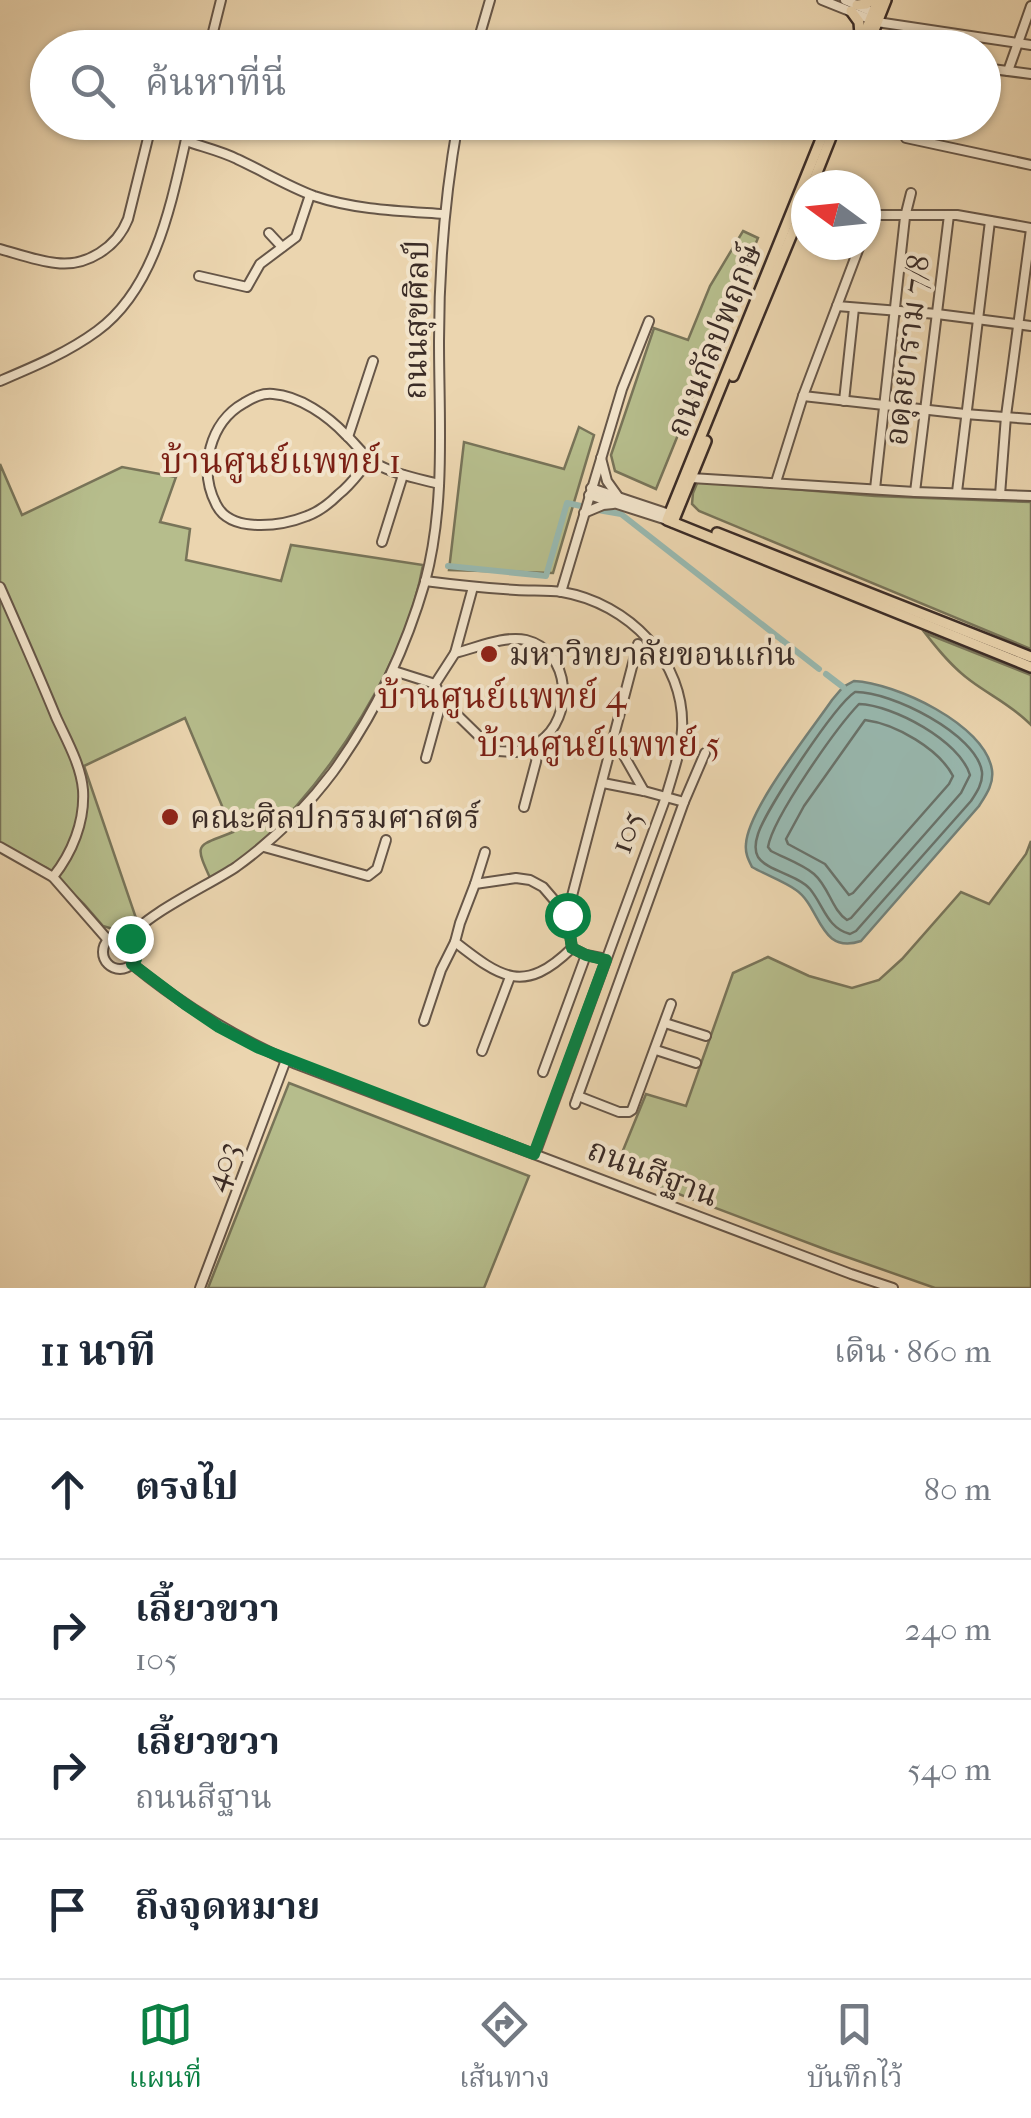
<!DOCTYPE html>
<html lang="th">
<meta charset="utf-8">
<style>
body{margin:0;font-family:"IM FELL French Canon","Noto Serif Thai",serif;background:#f6f6f7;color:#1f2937}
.compass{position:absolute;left:791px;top:170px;width:90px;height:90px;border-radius:50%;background:#fff;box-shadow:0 2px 8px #0004;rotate:285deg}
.stop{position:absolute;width:30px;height:30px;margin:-22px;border:8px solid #0b8043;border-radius:50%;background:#fff}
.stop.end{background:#0b8043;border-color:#fff;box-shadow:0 2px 10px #0008}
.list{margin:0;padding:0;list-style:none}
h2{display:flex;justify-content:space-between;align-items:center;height:130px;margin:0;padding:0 40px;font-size:42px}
h2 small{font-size:32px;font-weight:400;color:#747a83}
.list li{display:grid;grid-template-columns:65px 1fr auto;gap:30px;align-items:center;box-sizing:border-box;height:140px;padding:0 40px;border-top:2px solid #e0e1e3}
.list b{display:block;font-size:38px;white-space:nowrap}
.list p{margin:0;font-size:32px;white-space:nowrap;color:#747a83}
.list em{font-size:32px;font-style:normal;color:#747a83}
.icon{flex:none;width:55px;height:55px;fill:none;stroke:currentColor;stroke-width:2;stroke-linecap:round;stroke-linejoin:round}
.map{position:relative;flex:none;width:1031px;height:1288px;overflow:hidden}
.search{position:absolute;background:#fff;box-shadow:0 2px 8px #0004;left:30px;right:30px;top:30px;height:110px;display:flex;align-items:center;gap:25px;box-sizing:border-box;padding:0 35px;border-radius:55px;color:#747a83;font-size:38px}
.sheet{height:690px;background:#fff}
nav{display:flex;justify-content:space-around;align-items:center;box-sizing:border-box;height:140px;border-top:2px solid #e0e1e3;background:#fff;font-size:28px;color:#747a83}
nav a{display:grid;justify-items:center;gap:5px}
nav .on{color:#0b8043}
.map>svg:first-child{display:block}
.green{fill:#b6bd8c;stroke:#787459;stroke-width:2.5}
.water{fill:#98b8af;stroke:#728078;stroke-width:2.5}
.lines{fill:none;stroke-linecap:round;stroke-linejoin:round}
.shore{stroke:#69726a;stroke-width:2.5}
.canal{stroke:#98b8af;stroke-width:6}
.minor-casing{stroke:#665648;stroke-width:12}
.major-casing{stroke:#3a2b26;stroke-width:14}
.minor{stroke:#f2e4cb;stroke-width:8}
.major{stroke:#ebd5af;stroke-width:9}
.route{stroke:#0b8043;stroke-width:12}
.poi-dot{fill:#8f2418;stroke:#f2e4cb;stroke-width:4}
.labels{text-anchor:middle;stroke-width:8;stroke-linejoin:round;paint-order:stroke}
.street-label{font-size:32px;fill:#3a2b26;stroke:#f2e4cb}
.poi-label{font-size:32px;fill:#3a2b26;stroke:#f2e4cb;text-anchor:start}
.neighbourhood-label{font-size:35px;fill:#7a1f14;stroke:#f2e4cb}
</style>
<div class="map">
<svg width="1031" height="1288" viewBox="0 0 1031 1288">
<rect width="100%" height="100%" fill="#ebd5af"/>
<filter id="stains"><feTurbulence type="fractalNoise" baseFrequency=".002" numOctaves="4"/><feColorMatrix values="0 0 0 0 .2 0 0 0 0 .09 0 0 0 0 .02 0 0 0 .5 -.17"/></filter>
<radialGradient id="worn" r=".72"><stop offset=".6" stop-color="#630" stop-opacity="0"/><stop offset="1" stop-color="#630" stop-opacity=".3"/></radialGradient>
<g class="green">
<path d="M743,231L758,238L656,489L615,471L611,455L654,328L688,340L710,286Z"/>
<path d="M579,427L594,435L553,573L449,570L464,442L564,469Z"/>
<path d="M0,464L22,515L122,467L176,477L160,522L190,529L186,560L281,581L291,545L423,565C406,662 332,777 260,843C245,857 227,868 211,880C193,841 197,847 233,832L185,718L84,766L137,921L116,930L103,926L84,904L47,868L0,847Z"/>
<path d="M698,481L875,496L1031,502V649L699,511L692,504L693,493Z"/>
<path d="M925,633L1031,675V725C1013,706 991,696 971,681C953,668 939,651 925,633Z"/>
<path d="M1031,841V1288H935L827,1250L615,1170L646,1094L686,1106L733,973L768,957L809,976L852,988L879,980L902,959L961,892L989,904L1026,854Z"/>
<path d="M289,1083L529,1176L484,1288H208Z"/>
</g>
<path class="water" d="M854,681C895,683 985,724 992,770C994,784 986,795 979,806L861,941C819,955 821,907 796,890C783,881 766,875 752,867C748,859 745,853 746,844C748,809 810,732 832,700L843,687Z"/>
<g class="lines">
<g class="shore">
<path d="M855,692C890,691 977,734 982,772C983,783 977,792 971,801L856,931L850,934C827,928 824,906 810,889C798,875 767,871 758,857C754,850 756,840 758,834C766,809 835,705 855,692Z"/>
<path d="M859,704C893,705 960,741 970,775L961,793L851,918L847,920C832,910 829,887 814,874C802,864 784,858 771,851L768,847C773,817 837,727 859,704Z"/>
<path d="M865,720C896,724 939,749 953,776L949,784L853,893L849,895L825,864L788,844L786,839L804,806Z"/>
</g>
<g class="canal">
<path d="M598,510L621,514L819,669"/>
<path d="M448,566L546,576L567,503L581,506"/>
<path d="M826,674L843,687"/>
</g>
<defs>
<g id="minor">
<path d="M822,0L877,22L1031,45"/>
<path d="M845,0L877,14"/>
<path d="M209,48L221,0"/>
<path d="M476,48L490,0"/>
<path d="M984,68L1031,74"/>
<path d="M1008,71L1031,6"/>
<path d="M906,138L1031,165"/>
<path d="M186,141C203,147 221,151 237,159C263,171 287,186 314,196C356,210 400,211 444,214"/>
<path d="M866,215H957L1031,228"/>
<path d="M269,233L282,247"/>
<path d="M0,249C18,254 37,261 56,263C87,267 117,247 128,219L152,122"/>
<path d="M199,276L247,287L260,264L296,237L310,195"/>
<path d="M837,306L937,314L1031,326"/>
<path d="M0,381C33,367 67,353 97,331C159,286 173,193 190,122"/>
<path d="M803,396L965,414L1031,419"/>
<path d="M844,401L854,308"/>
<path d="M348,437L373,361"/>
<path d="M601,458L607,481L617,495"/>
<path d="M370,460C360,471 351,485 339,494C331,502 318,512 307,516C282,526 230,534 216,504C198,469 210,422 244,403C254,397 262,393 273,394C300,396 328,416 346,435C355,443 363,455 373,462C393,474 416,478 439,484"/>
<path d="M691,478L915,492L1031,496"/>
<path d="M776,482L803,396L860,245"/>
<path d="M591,488L669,514"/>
<path d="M875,489L905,217L911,193"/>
<path d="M915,492L949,215"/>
<path d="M957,492L990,221"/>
<path d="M589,495L667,520"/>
<path d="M1000,495L1006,416L1031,229"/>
<path d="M584,513L603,505L613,504"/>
<path d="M382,542L403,475"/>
<path d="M425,581C456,585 486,588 516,590C531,591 548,590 562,592C628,603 686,661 682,730C681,752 672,775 666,797L535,1154"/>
<path d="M0,587C19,630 38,673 56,717C66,739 81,765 83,790C85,822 72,853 53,877"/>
<path d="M561,592L622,389L649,321"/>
<path d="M455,653L473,587"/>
<path d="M394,671L435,684"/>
<path d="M615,740L644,791"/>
<path d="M426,758L442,700"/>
<path d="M603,783L644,791L684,802"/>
<path d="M524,807L536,762L539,742C575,718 571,651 526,640C505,635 476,648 455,653L435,684L442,700L488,745L498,751L516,752L539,742"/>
<path d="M0,847L53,877L108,940"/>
<path d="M264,847L368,876L377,869L386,840"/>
<path d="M516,878L530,880L543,887L567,915L572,948C524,995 501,978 455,942L460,923L475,884Z"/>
<path d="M475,884L485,852"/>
<path d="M567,915L638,644"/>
<circle cx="120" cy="952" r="17"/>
<path d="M130,938C142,916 211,884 236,867C272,841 306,808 333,772C375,714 405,651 425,582C446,504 439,420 439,341C439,267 445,195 458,122"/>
<path d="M572,948L586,955L606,959"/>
<path d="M132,964C183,1006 236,1038 296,1064L851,1274L893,1288"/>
<path d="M424,1021L441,970L455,942"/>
<path d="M665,1023L706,1036"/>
<path d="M656,1050L696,1063"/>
<path d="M482,1051L510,977"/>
<path d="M543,1072L586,955"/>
<path d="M578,1096L619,1112H629L632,1110L671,1004"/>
<path d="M575,1104L684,802L705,753"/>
<path d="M200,1288L286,1060"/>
</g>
<g id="major">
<path d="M857,5L866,4L872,0"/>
<path d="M851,11L859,22L860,35"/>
<path d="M859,48L878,0"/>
<path d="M867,48L886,0"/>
<path d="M828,122L667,520L1031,667"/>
<path d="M812,185L837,122"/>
<path d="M733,376L806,200"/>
<path d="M673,522L706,441"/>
<path d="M717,533L1031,657"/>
</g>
</defs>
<use href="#minor" class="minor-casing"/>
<use href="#major" class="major-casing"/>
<use href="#minor" class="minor"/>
<use href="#major" class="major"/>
</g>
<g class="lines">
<path class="route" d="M130,938L137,947L136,959L132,964L185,1004L219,1027L259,1048L534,1154L606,960L586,955L572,948L567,915"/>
</g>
<g class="poi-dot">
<circle cx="489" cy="654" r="10"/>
<circle cx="170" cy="817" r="10"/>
</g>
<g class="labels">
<g class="street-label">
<text transform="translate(416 320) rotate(-89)" y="11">ถนนสุขศิลป์</text>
<text transform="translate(714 340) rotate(-68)" y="11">ถนนกัลปพฤกษ์</text>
<text transform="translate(907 350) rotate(-83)" y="11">อดุลยาราม 7/8</text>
<text transform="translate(626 832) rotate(-70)" y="11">105</text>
<text transform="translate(221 1166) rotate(-70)" y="11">403</text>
<text transform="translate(653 1172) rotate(21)" y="11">ถนนสีฐาน</text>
</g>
<g class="poi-label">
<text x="509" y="665">มหาวิทยาลัยขอนแก่น</text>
<text x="190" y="828">คณะศิลปกรรมศาสตร์</text>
</g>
<g class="neighbourhood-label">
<text x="281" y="473">บ้านศูนย์แพทย์ 1</text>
<text x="502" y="708">บ้านศูนย์แพทย์ 4</text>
<text x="599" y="756">บ้านศูนย์แพทย์ 5</text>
</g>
</g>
<rect width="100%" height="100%" filter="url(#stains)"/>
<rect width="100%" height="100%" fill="url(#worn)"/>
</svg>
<svg class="compass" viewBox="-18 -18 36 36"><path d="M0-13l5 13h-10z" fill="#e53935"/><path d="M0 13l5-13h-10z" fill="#747a83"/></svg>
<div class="stop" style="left:567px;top:915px"></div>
<div class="stop end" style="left:130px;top:938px"></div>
<div class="search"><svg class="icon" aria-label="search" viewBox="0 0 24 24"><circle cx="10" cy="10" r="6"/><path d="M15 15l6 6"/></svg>ค้นหาที่นี่</div>
</div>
<section class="sheet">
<h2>11 นาที<small>เดิน · 860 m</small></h2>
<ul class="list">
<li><svg class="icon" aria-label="ahead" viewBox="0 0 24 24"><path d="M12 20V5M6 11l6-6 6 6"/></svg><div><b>ตรงไป</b></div><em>80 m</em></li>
<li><svg class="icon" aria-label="right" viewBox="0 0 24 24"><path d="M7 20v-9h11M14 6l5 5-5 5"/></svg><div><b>เลี้ยวขวา</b><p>105</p></div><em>240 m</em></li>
<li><svg class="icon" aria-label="right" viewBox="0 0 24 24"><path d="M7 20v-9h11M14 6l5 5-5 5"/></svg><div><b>เลี้ยวขวา</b><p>ถนนสีฐาน</p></div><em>540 m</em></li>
<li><svg class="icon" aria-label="arrive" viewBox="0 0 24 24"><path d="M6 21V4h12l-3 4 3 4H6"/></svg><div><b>ถึงจุดหมาย</b></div></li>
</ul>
</section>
<nav>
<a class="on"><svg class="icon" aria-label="map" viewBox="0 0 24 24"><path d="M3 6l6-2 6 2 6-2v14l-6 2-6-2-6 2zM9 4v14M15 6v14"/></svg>แผนที่</a>
<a><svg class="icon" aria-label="directions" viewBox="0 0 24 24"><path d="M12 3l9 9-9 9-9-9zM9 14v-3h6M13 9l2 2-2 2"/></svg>เส้นทาง</a>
<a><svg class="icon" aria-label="saved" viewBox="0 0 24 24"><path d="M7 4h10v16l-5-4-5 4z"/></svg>บันทึกไว้</a>
</nav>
